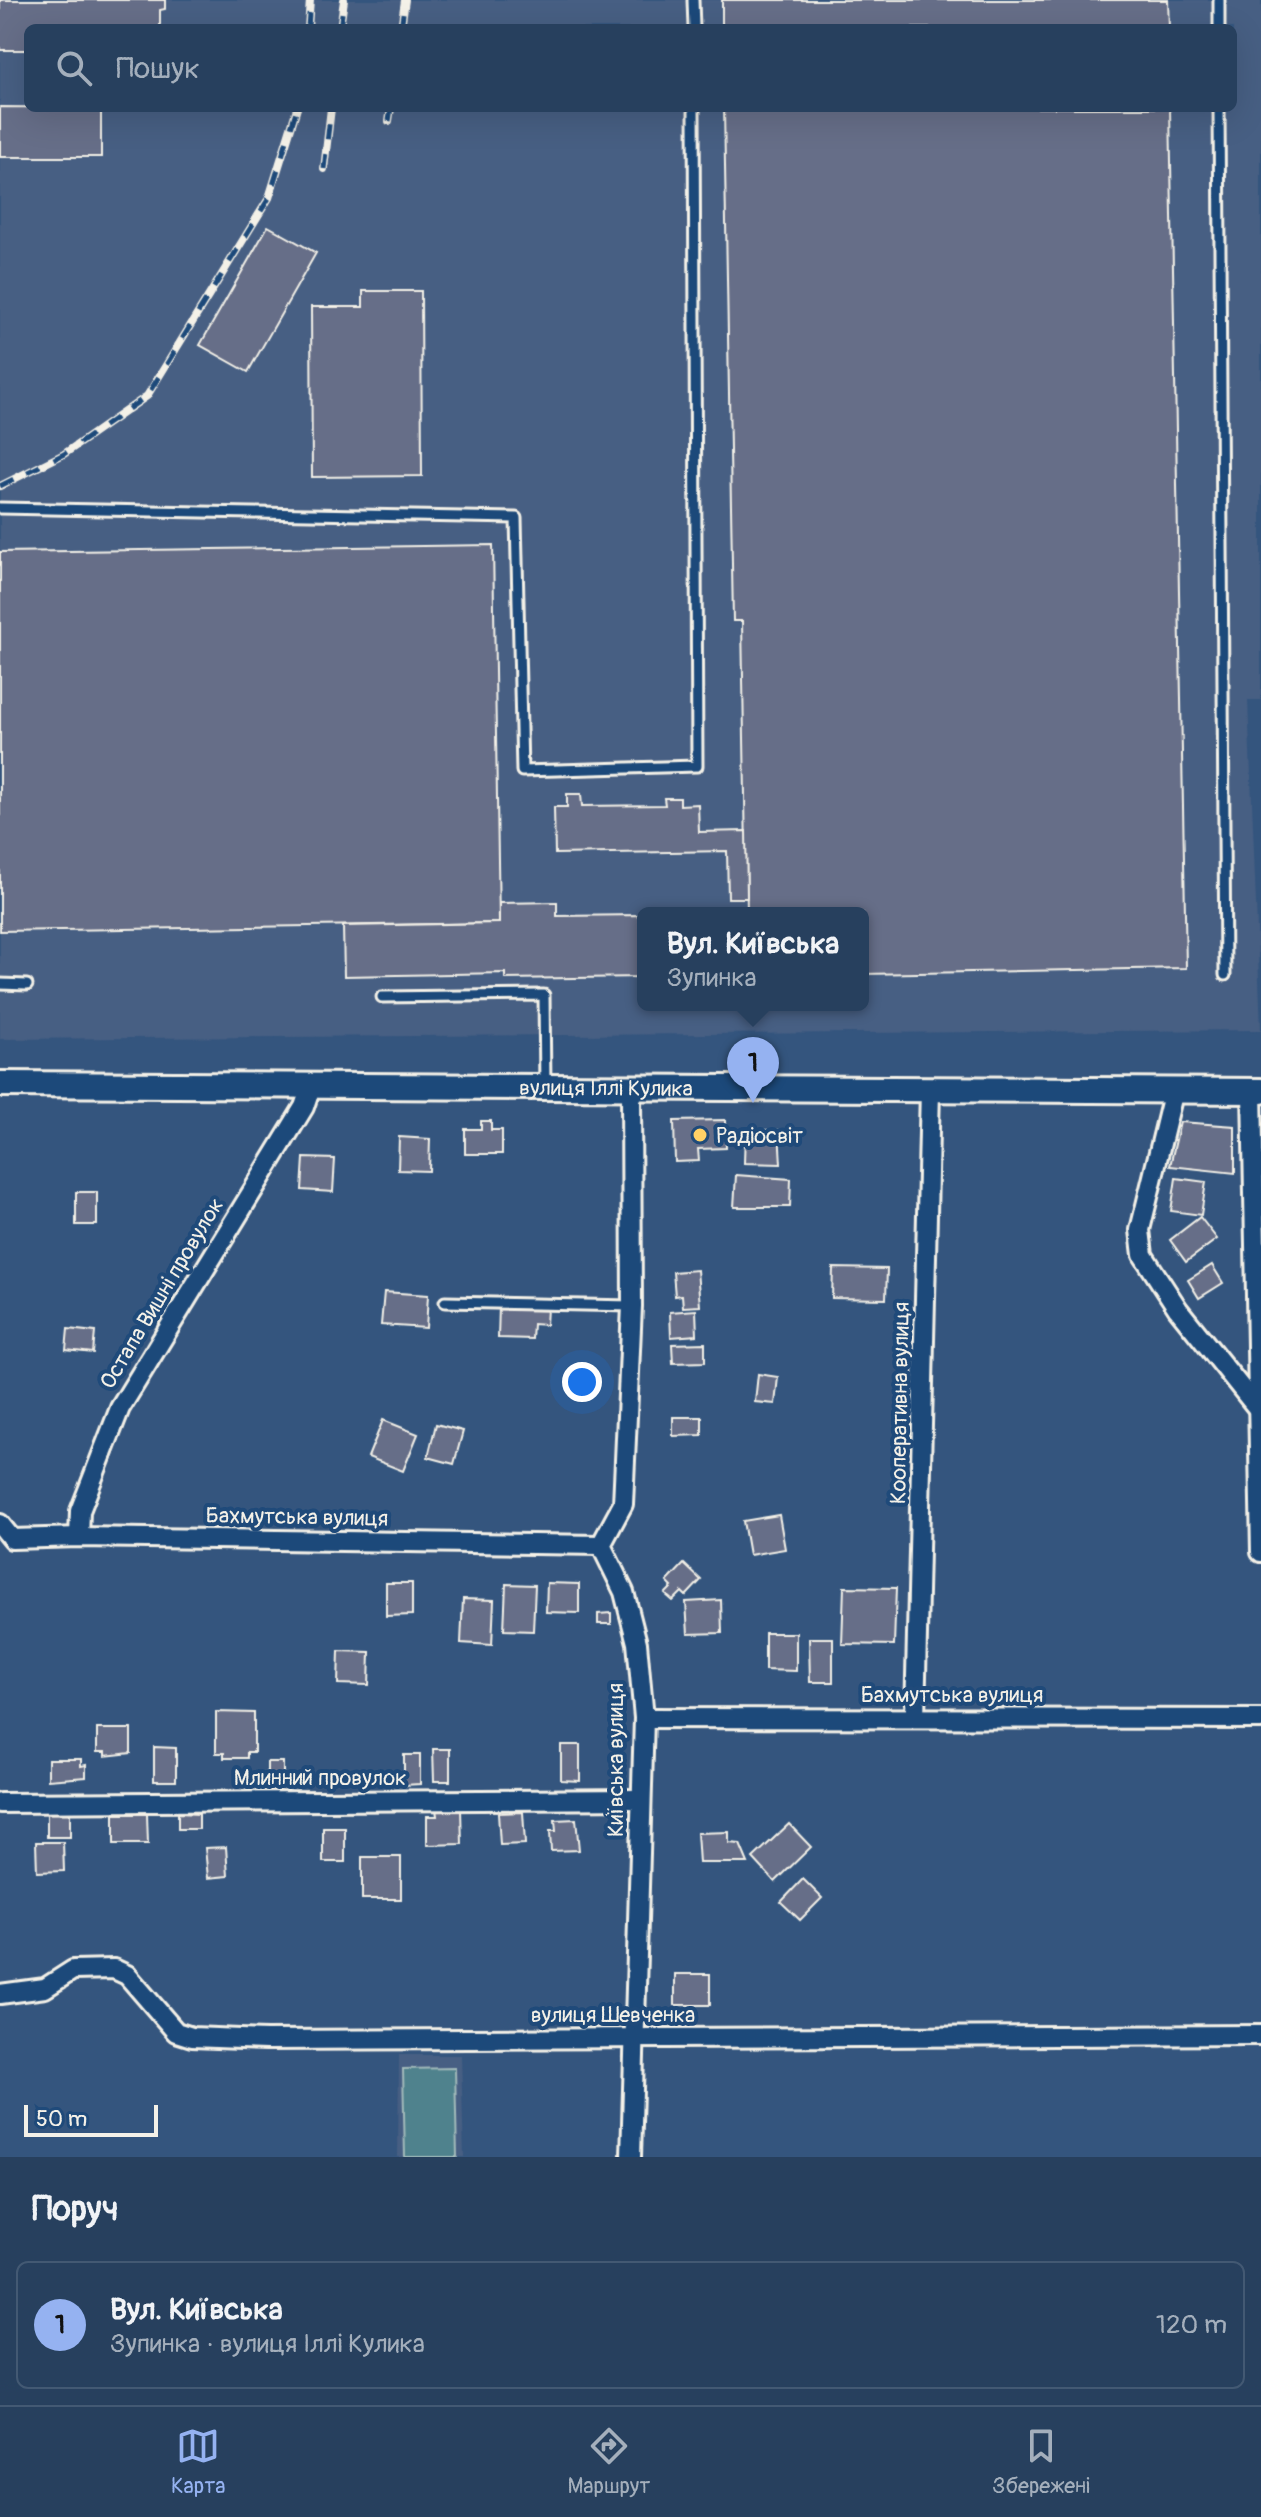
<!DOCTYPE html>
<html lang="uk">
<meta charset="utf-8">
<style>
body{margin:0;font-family:Pangolin,sans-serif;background:#334b67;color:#f1f3f6}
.scale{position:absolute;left:24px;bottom:20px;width:134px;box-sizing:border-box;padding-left:8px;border:4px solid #f4f1e8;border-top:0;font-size:22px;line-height:28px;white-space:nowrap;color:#f4f1e8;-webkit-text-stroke:6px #1f4a7a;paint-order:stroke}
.you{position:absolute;left:582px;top:1382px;width:28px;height:28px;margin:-20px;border:6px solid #fff;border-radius:50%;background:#1a73e8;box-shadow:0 0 0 12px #1a73e833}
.badge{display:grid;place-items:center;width:52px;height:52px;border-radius:50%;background:#95b2f1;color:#111;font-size:26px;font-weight:700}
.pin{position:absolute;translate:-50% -66px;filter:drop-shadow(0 2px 4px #0008)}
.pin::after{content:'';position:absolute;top:42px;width:28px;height:24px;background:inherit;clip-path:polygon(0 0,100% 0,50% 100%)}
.popup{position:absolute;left:637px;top:907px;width:232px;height:104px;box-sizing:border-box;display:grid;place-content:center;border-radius:12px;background:#27405e;filter:drop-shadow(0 2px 6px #0005);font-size:26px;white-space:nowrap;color:#a4afbc}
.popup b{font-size:30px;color:#f1f3f6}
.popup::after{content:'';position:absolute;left:50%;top:100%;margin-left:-16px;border:16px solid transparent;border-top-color:#27405e}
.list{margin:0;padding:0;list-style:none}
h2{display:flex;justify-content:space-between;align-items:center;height:104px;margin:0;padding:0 32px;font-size:34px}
h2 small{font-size:26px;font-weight:400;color:#a4afbc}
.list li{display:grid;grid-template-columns:52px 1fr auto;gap:24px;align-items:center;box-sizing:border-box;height:128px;margin:0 16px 16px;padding:0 16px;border:2px solid #435973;border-radius:12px}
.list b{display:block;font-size:30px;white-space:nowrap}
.list p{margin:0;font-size:26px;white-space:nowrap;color:#a4afbc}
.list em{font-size:26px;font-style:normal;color:#a4afbc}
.icon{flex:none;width:44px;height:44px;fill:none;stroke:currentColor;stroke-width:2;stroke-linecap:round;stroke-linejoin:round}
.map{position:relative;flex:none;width:1261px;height:2157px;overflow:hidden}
.search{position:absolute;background:#27405e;box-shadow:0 8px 32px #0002;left:24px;right:24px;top:24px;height:88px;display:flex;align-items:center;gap:20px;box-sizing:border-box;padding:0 28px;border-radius:12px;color:#a4afbc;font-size:30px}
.sheet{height:248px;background:#27405e}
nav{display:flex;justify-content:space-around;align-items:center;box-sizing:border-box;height:112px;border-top:2px solid #435973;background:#27405e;font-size:22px;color:#a4afbc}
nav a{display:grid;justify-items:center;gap:4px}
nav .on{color:#95b2f1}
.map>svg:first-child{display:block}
.built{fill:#475f83;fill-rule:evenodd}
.green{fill:#50828d;stroke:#a2baba;stroke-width:2}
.building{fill:#666e88;stroke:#f4f1e8;stroke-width:2}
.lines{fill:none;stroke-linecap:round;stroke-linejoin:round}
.lane-casing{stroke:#f4f1e8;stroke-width:15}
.street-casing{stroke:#f4f1e8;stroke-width:24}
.secondary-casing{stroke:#f4f1e8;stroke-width:30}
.lane{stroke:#1f4a7a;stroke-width:9}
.street{stroke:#1f4a7a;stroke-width:18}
.secondary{stroke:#1f4a7a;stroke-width:24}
.rail-casing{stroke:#f4f1e8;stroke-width:8}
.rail{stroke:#1f4a7a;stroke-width:5;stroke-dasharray:15;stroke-linecap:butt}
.poi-dot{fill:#ffd166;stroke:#1f4a7a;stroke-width:3}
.labels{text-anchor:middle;stroke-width:8;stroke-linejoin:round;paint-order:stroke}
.street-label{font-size:22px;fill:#f4f1e8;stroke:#1f4a7a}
.poi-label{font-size:22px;fill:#f4f1e8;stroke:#1f4a7a;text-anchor:start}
</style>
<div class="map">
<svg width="1261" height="2157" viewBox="0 0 1261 2157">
<rect width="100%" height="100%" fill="#34557e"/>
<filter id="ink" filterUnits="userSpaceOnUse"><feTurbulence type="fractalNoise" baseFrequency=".0125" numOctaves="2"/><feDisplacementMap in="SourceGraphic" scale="16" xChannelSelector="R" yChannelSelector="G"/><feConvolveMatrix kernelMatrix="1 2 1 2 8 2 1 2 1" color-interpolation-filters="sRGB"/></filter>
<g filter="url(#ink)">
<g class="built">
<path d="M0,0H1261V700H1248L1261,1030L0,1039ZM28,28H1233V108H28ZM643,913H863V1005H643Z"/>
<path d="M399,2055H461L464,2157H398Z"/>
</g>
<path class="green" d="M455,2068L457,2157H405L403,2069Z"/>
<g class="building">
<path d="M0,0H165V9L160,10V28H28V50H0Z"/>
<path d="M722,0H1168L1169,28H722Z"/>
<path d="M0,107L101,108V157H0Z"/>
<path d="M724,108H1170L1186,968L863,974V913H747L742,621H733Z"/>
<path d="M268,226L316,253L248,372L200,345Z"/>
<path d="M363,291H421L422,476L312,477L311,307H363Z"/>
<path d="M493,545L499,923L0,931V552Z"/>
<path d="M567,794H581L582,806L665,805L664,798H680V805L698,804L699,832L746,831L747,898H728L727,851L555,854L554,807H567Z"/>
<path d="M557,902V916L643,915V977L505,979V973L344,976L343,926L499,923V903Z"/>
<path d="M725,1120L726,1148L698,1149L699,1161L675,1162L674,1121Z"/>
<path d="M481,1121H491V1130H502V1154H465V1129H481Z"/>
<path d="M1180,1122L1235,1126V1173L1170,1166Z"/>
<path d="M745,1130H779L781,1164L744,1163Z"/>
<path d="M399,1137L430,1139L429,1171L398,1170Z"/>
<path d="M304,1158L335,1159L333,1192L302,1190Z"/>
<path d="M736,1175L791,1179L790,1207H734Z"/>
<path d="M1176,1178L1206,1182L1201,1215L1171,1211Z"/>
<rect x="76" y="1192" width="21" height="33"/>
<path d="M1200,1217L1217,1239L1186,1262L1170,1240Z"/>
<path d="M1212,1265L1223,1283L1199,1298L1188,1280Z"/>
<path d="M833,1268L887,1269L886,1299L832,1298Z"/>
<path d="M697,1270L700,1306L683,1307L682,1295L675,1296L673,1272Z"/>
<path d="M384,1292L428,1295L426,1328L381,1325Z"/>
<path d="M499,1306L547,1308L546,1325L533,1324L532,1339L498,1338Z"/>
<path d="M696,1310L697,1335L671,1337L670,1312Z"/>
<path d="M68,1329L95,1332L93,1353L66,1350Z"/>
<path d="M705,1343V1362L673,1363L672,1344Z"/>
<path d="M758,1374L778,1377L775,1404L755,1402Z"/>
<path d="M673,1417H702V1435L673,1436Z"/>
<path d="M383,1420L418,1434L403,1471L368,1457Z"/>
<path d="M436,1424L463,1431L454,1464L428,1457Z"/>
<path d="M779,1515L785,1549L749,1555L743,1521Z"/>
<path d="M684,1564L701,1580L686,1596L682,1592L673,1601L665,1594L672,1587L667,1582Z"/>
<path d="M386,1583H412V1615L386,1616Z"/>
<path d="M547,1583L579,1584V1613L546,1612Z"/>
<path d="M506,1584L535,1585L533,1631L504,1630Z"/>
<path d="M844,1587L896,1588L894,1645L842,1644Z"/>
<path d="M463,1599L494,1600L492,1645L461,1643Z"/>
<path d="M721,1600L722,1633L688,1634L686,1602Z"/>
<path d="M611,1613V1624H598V1614Z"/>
<path d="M765,1633H796V1671L765,1670Z"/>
<path d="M809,1638H833V1682H810Z"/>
<path d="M339,1651L370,1652L369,1685L338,1684Z"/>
<path d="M216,1712L254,1713V1752H247V1758H224V1753H216Z"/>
<path d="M97,1729H131V1753L105,1756V1752H97Z"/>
<path d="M561,1745H580V1781L561,1780Z"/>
<path d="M154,1747L176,1748V1781H154Z"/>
<path d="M433,1749H450V1781H434Z"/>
<path d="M404,1755H420V1784L404,1785Z"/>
<path d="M48,1759H81V1766L86,1765V1777L48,1780Z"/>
<rect x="267" y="1762" width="16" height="20"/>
<path d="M436,1809H461L462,1844L427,1845V1816H437Z"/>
<path d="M523,1812L525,1844L500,1845L498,1813Z"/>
<rect x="47" y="1813" width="23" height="24"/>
<path d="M178,1813L199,1814V1829H178Z"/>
<path d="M114,1814H147L148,1844H114Z"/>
<path d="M576,1819L579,1850L551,1851L550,1831H556L555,1820Z"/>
<path d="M789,1824L811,1847L775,1882L753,1858Z"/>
<rect x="323" y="1828" width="22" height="34"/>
<path d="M729,1832V1843L740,1844L748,1863H699L697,1833Z"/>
<path d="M36,1842H63L64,1871L37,1872Z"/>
<path d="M226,1847L228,1876L208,1878L205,1848Z"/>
<rect x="362" y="1857" width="39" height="42"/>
<path d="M803,1879L822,1898L800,1920L781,1902Z"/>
<rect x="675" y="1974" width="35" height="31"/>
</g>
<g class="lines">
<defs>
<g id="lane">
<path d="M693,0L694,28"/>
<path d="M1219,0V28"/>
<path d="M1219,108L1225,975"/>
<path d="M0,508L516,518L522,771L697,766L694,108"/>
<path d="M0,984L27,985"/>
<path d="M382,997L544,995L545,1086"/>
<path d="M445,1302L632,1306"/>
</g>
<g id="street">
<path d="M631,1089L632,1306L623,1504L601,1545L624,1592L637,1643L644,1718L631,2157"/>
<path d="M1174,1090L1140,1230L1143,1255L1178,1309L1258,1409"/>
<path d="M1252,1091L1261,1552"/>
<path d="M0,1524L12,1539L79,1537L601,1545"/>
<path d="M79,1537L80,1511L120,1408L304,1107L311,1086"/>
<path d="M644,1718L1261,1719"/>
<path d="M915,1718L930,1089"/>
<path d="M0,1803L640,1799"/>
<path d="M0,1994L45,1988L73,1970L114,1969L127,1975L176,2032L192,2037L266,2040L1261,2035"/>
</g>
<g id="secondary">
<path id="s1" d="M0,1084L1261,1091"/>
</g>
</defs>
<use href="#lane" class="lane-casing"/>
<use href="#street" class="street-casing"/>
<use href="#secondary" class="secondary-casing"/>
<use href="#lane" class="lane"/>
<use href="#street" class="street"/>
<use href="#secondary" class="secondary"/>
<defs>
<g id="rail">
<path d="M308,28L310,0"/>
<path d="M340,28L344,0"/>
<path d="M401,28L405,0"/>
<path d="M389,121L391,108"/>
<path d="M324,169L331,108"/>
<path d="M0,486L64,454L147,396L269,198L297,108"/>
</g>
</defs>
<use href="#rail" class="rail-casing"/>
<use href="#rail" class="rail"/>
</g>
</g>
<circle class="poi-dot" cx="700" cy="1135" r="8"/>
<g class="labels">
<g class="street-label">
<text dy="8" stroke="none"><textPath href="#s1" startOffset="606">вулиця Іллі Кулика</textPath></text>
<text transform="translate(161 1293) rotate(-59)" y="8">Остапа Вишні провулок</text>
<text transform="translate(899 1403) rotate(-89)" y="8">Кооперативна вулиця</text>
<text transform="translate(297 1516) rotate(1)" y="8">Бахмутська вулиця</text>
<text x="952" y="1702">Бахмутська вулиця</text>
<text transform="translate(615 1760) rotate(-90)" y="8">Київська вулиця</text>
<text x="320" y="1785">Млинний провулок</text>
<text x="613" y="2022">вулиця Шевченка</text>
</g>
<g class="poi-label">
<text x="716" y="1143">Радіосвіт</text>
</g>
</g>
</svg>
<div class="scale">50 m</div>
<div class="you"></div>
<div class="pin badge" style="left:753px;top:1103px">1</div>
<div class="popup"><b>Вул. Київська</b>Зупинка</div>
<div class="search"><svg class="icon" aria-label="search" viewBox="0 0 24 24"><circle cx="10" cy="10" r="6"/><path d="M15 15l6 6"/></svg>Пошук</div>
</div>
<section class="sheet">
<h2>Поруч<small></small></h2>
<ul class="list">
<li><span class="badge">1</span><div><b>Вул. Київська</b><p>Зупинка · вулиця Іллі Кулика</p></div><em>120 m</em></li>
</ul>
</section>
<nav>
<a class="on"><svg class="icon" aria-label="map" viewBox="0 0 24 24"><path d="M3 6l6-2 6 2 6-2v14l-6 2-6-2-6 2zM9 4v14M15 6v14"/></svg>Карта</a>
<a><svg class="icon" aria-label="directions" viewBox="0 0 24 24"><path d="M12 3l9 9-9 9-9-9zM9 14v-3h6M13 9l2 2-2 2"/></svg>Маршрут</a>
<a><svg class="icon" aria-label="saved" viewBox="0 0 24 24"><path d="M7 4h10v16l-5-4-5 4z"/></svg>Збережені</a>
</nav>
